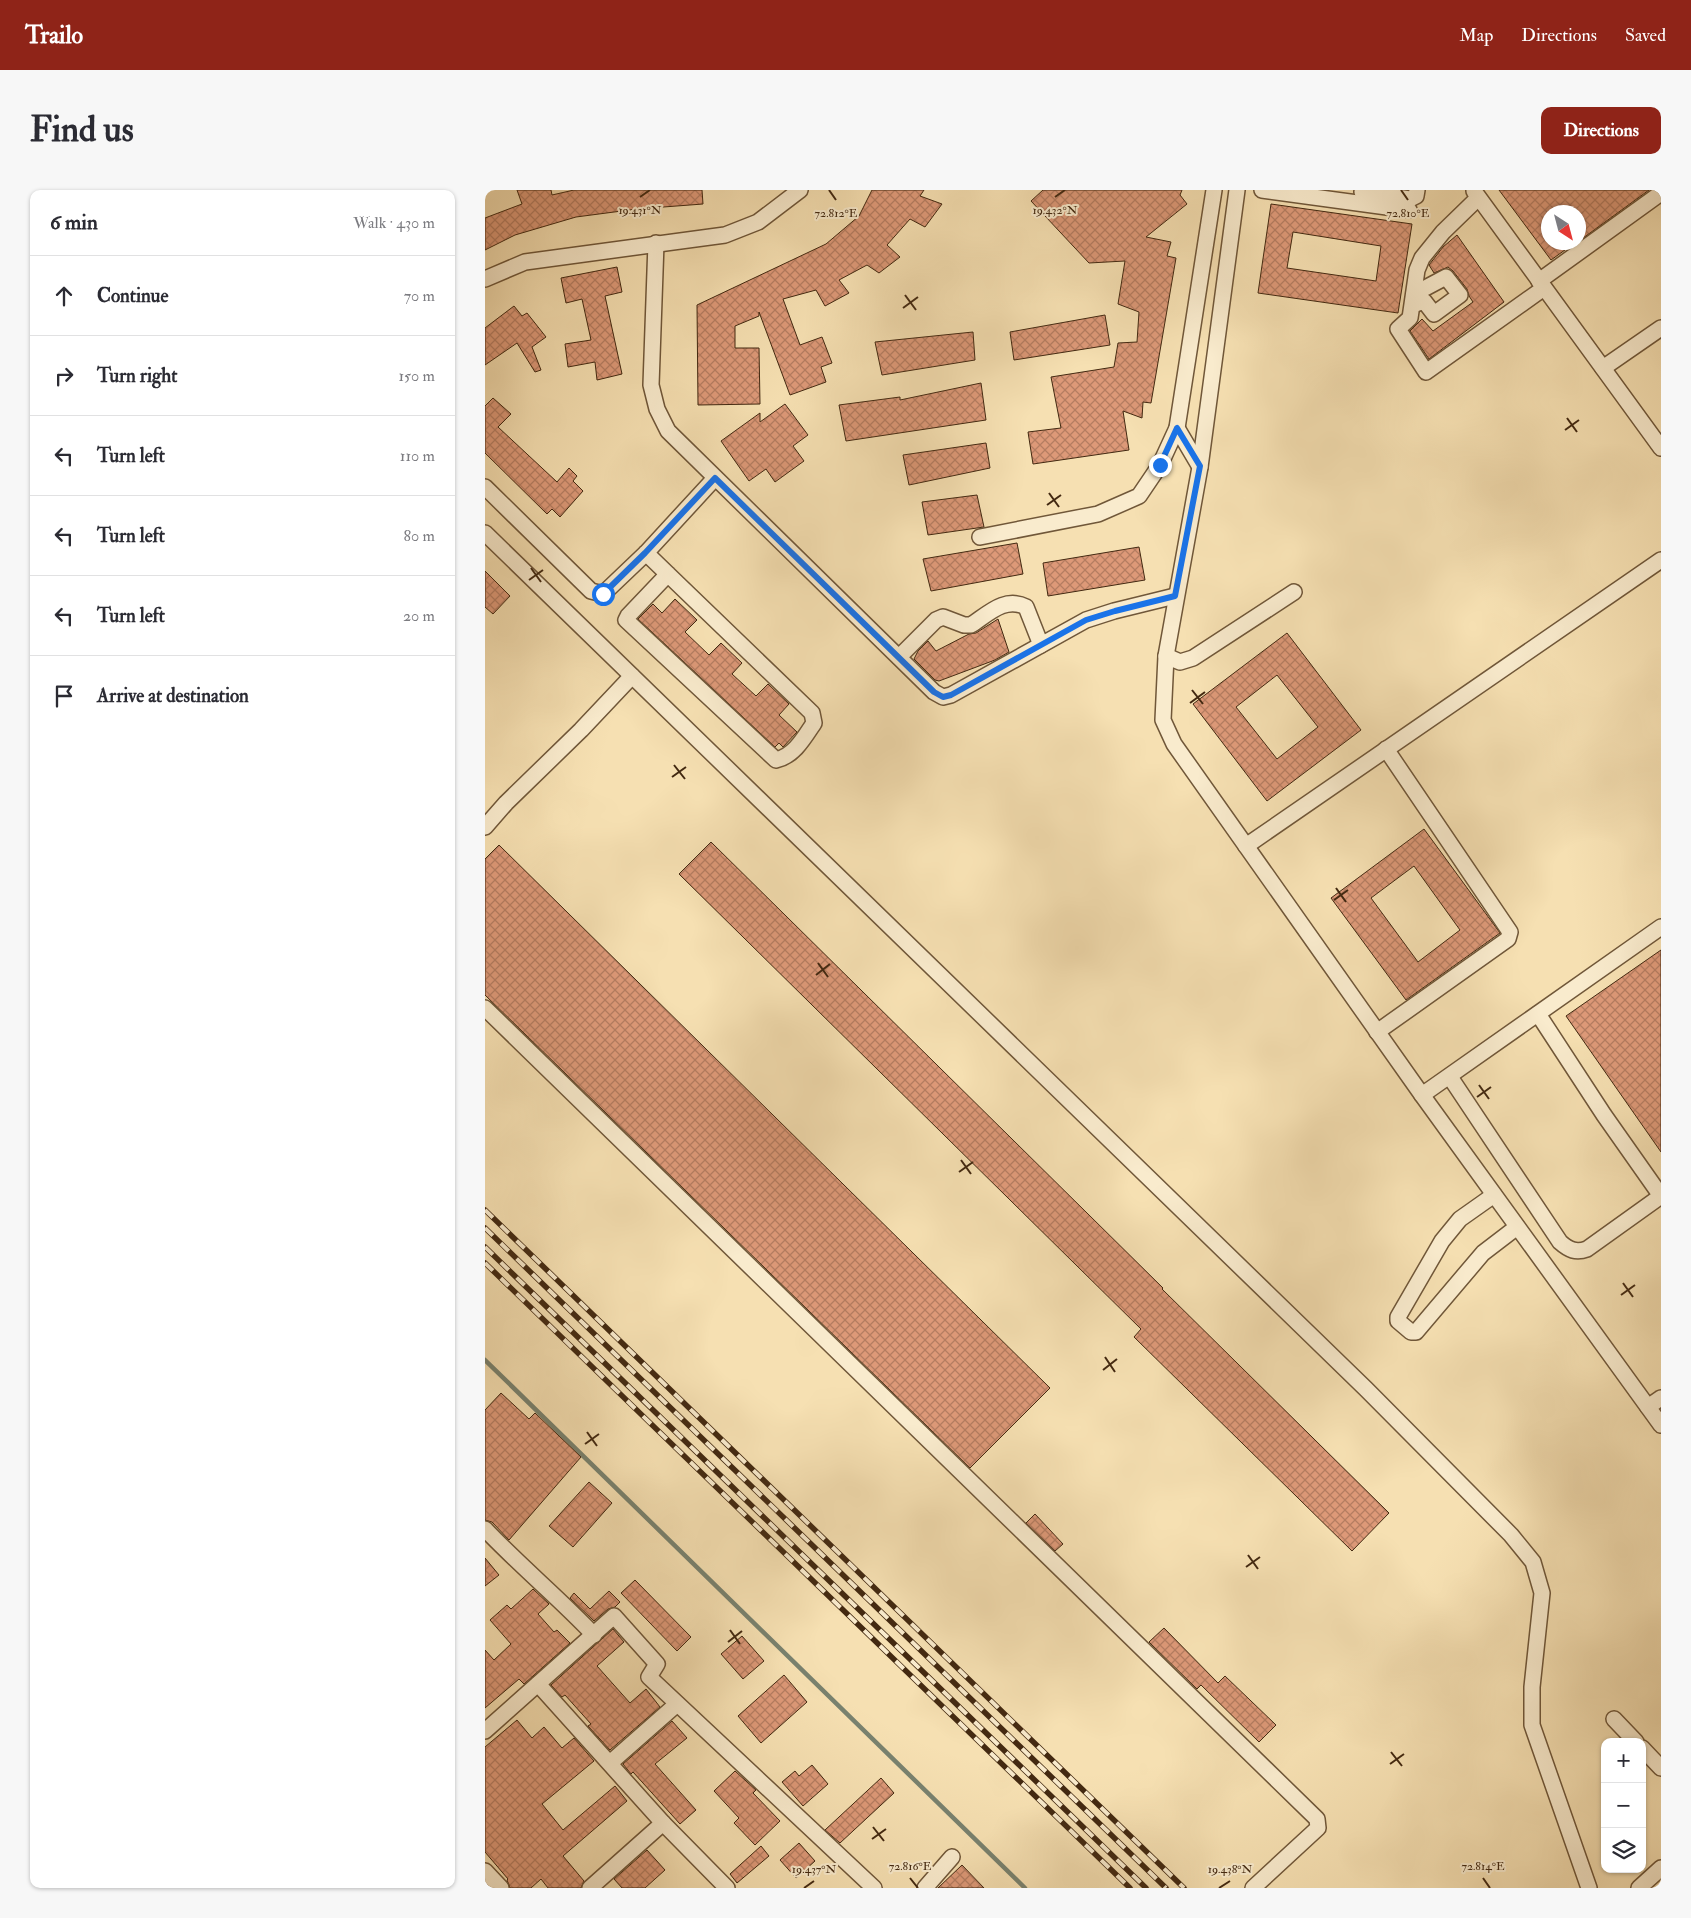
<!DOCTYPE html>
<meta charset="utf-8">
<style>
body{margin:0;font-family:"IM FELL Double Pica",serif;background:#f7f7f7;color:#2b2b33}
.controls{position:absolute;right:15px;bottom:15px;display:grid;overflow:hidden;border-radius:10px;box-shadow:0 1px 4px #0004}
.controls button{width:45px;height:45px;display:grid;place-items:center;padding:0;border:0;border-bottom:1px solid #e1e1e2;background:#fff;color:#2b2b33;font:25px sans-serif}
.compass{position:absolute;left:1056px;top:15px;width:45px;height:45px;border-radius:50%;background:#fff;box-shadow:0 1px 4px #0004;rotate:144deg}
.stop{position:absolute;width:15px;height:15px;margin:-11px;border:4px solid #1a73e8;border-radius:50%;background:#fff}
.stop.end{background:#1a73e8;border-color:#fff;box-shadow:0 1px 5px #0008}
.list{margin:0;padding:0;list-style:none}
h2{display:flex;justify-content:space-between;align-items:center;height:65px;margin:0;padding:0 20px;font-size:21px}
h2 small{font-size:16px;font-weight:400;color:#7c7c81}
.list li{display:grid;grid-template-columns:32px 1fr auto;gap:15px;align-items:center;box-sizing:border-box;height:80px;padding:0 20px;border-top:1px solid #e1e1e2}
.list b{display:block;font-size:19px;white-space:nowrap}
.list em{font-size:16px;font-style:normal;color:#7c7c81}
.icon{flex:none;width:28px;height:28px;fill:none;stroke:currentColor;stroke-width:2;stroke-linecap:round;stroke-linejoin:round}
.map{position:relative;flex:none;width:1176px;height:1698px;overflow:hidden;border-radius:10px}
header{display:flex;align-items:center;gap:30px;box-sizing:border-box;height:70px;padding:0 25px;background:#8f2418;color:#fff}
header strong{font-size:24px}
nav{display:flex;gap:28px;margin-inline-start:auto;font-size:18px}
.intro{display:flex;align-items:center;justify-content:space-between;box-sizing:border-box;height:120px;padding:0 30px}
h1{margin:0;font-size:35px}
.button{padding:12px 22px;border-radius:10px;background:#8f2418;color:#fff;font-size:18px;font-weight:700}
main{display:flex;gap:30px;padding:0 30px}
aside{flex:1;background:#fff;border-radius:10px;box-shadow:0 1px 4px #0004}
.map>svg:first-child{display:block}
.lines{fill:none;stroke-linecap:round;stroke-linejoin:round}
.stream{stroke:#79826f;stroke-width:4.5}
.building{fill:url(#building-cross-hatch);stroke:#432911;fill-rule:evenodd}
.minor-casing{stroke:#705739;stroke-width:18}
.minor{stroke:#f9ebcd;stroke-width:15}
.rail-casing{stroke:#432911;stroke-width:5.5}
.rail{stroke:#f9ebcd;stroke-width:4;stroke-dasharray:11;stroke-linecap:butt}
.route{stroke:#1a73e8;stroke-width:6}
.ticks{fill:none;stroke:#432911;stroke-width:2}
.ticks-label{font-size:12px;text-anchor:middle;fill:#432911;stroke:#f9ebcd;stroke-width:4;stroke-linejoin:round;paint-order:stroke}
</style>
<header>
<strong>Trailo</strong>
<nav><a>Map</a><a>Directions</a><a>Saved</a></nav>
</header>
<div class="intro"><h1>Find us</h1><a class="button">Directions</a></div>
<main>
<aside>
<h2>6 min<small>Walk · 430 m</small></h2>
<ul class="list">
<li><svg class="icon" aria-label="ahead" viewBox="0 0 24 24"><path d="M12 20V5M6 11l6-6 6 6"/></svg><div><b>Continue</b></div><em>70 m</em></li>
<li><svg class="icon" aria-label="right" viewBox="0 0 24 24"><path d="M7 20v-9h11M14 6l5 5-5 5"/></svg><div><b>Turn right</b></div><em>150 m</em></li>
<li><svg class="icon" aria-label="left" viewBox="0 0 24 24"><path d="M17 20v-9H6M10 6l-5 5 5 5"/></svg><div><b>Turn left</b></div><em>110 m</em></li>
<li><svg class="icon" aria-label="left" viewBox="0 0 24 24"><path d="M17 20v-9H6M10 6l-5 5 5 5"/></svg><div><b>Turn left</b></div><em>80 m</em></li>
<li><svg class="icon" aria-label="left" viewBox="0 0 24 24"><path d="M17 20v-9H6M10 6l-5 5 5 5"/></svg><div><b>Turn left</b></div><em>20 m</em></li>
<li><svg class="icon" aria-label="arrive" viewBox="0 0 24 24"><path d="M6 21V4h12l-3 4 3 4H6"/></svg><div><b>Arrive at destination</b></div></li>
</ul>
</aside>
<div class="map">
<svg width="1176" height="1698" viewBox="0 0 1176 1698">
<defs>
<pattern id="building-cross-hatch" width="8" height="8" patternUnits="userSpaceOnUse" patternTransform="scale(1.25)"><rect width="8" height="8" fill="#dd9978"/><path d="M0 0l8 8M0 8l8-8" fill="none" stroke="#b57d61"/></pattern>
</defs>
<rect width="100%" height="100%" fill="#f6e0b2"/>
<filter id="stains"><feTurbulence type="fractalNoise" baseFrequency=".004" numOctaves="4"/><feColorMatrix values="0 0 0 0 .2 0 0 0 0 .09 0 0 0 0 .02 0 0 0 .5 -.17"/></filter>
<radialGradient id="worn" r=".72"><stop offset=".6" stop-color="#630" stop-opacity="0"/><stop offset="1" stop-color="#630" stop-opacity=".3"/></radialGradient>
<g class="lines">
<path class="stream" d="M0,1170L540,1698"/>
</g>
<g class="building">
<path d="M32,0H66L67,5L89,0H217L218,14L152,19L91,27L30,45L0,60V28L37,14Z"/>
<path d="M387,0H439L435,6L457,14L440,37L425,29L402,55L415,67L394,83L382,75L354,90L364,103L340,116L331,100L298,109L315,155L337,147L347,173L336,177L341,192L305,205L274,122V126L250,136V158H274L275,214L213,215L212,115L341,54L374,26Z"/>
<path d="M558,0H697L695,5L702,14L661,47L686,52L682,66L691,68L666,213L658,212L657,228L638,221L644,260L548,274L543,242L576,238L566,187L629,177L633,153L652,152L654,122L633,114L640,71L604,73L546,11Z"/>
<path d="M1014,0H1164L1094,51V22H1064V52H1091L1066,70Z"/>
<path d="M786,14L927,34L913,123L773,103ZM808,42L896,56L891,91L802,78Z"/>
<path d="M972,45L1019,112L944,169L925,141L937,129L948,141L988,112L984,106L982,99L968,81L963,77L949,83L944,75L958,57Z"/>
<path d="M132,77L137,102L120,106L137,184L112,190L110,172L83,177L80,154L106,150L97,109L81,113L76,88Z"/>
<path d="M29,116L37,126L42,123L61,147L47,157L56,180L50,182L32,153L0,175V138Z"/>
<path d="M620,125L625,155L529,170L525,142Z"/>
<path d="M488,142L490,170L397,185L390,152Z"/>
<path d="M496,193L501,230L361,251L354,215L415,207V210Z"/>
<path d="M8,208L26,224L13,237L72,292L84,278L92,286L88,291L98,301L75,327L67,319L62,324L0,263V216Z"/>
<path d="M300,214L323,245L308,256L319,271L290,292L281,279L264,291L236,251L275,223V232Z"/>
<path d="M501,253L505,278L424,295L418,265Z"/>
<path d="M492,305L499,337L443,345L437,312Z"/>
<path d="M532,353L538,384L446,401L438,369Z"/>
<path d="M654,357L660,390L563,406L558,373Z"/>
<path d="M0,381L25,406L8,424L0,417Z"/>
<path d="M190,409L212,430L200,442L224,465L236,453L257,473L247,484L271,506L283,494L304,514L294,525L312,542L298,557L294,553L290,557L153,429L168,414L177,423Z"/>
<path d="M513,429L524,462L510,470L454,491L450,490L429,469L433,461L443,451L451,461L484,444L491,443Z"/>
<path d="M802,443L876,540L782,611L708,514ZM792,485L833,537L792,569L751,517Z"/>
<path d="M939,639L1015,743L921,810L846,708ZM929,676L975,740L933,772L886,708Z"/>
<path d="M226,652L678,1098L677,1099L904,1323L867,1361L649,1147L656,1139L194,684Z"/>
<path d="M14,655L565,1198L485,1278L0,805V669Z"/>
<path d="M1176,760V962L1081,826Z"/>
<path d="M16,1203L44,1229L50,1223L96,1267L24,1350L7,1332L0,1330V1220Z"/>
<path d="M104,1292L127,1313L88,1357L64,1336Z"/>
<path d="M550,1324L578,1354L570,1361L541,1333Z"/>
<path d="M0,1368L14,1385L0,1396Z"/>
<path d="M150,1390L206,1447L192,1461L136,1403Z"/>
<path d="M48,1399L64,1414L53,1424L69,1442L72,1440L85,1453L39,1494L34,1489L0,1518V1460L9,1470L26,1454L5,1430L22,1415L26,1419Z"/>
<path d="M124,1401L135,1412L130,1417L123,1419L109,1431L85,1408L89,1403L105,1419Z"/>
<path d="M679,1438L733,1493L740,1486L791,1535L774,1552L716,1495L712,1499L664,1452Z"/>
<path d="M128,1439L139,1452L112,1476L145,1513L161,1499L175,1517L125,1560L103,1536L106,1534L80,1505L77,1507L66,1495Z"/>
<path d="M257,1446L279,1471L258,1489L236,1464Z"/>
<path d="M299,1485L322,1512L276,1553L253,1526Z"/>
<path d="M32,1530L47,1548L59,1537L77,1558L89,1548L109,1571L57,1614L78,1640L130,1596L142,1611L78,1666L99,1691L96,1698H63L56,1689L46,1698H25L22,1690L23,1689L0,1662V1557Z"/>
<path d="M187,1531L202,1548L170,1574L211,1620L195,1634L148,1582L146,1584L138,1574Z"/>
<path d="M327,1575L343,1594L318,1616L297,1592L310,1581L314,1586Z"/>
<path d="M250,1581L271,1600L268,1603L295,1631L270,1655L249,1633L254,1628L229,1601Z"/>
<path d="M396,1588L409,1603L355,1653L340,1640Z"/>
<path d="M314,1653L330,1671L311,1688L295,1670Z"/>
<path d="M276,1656L284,1666L252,1693L245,1684Z"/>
<path d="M162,1660L180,1680L160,1698H137L129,1689Z"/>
<path d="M477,1675L499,1698H453Z"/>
</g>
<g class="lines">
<defs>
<g id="minor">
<path d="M752,0L715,277L681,466L678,530L689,554L937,905L1176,1235"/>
<path d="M777,0L924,20"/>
<path d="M989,1L1176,258"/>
<path d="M877,2L925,9L931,6L932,0"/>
<path d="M993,8L958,42L937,68L932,80L925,128L913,139L941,182L1059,98"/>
<path d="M171,53L166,195L172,219L183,241L449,502L458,507L466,505L601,430L629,421L690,406"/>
<path d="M0,89L40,72L240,45L273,32L315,0"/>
<path d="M1054,91L1176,3"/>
<path d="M928,115L939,111L949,124L975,105L961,87L929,104"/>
<path d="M1118,178L1176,138"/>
<path d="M692,238L715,277"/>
<path d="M0,297L106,401L118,404L161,363L230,288"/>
<path d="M0,343L881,1199L1026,1345L1048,1372L1057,1403L1047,1497V1535L1104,1698"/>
<path d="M495,347L613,324L654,306L675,275L692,238L729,0"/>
<path d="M161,363L191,392L327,523L329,533C319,548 309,566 291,570L141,430L143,426L183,384"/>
<path d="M681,466L695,472L708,468L809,402"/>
<path d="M414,467L451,430L458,427L479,435H486C503,424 520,406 541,417L556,455"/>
<path d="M0,637L21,613L96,540L147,486"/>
<path d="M761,656L1176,370"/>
<path d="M0,818L832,1629L833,1638L768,1698"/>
<path d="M1053,824L1119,925L1176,1006"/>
<path d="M892,842L1023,749L1025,742L901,559"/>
<path d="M965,887L1075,1052C1084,1060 1091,1063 1102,1059L1176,1006"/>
<path d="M937,905L1176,737"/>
<path d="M1009,1005L975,1029L957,1051L913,1127V1131L926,1142H931L998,1063L1032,1037"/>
<path d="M1163,1217L1176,1208"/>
<path d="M0,1339C35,1376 74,1408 109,1445"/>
<path d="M53,1494L178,1633L242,1698"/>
<path d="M1129,1529L1151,1552"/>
<path d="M0,1541L129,1426L172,1474L164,1487L389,1698"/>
<path d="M1157,1558L1176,1578"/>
<path d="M125,1573L192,1514"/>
<path d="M0,1681L16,1698"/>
<path d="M105,1698L178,1633"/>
<path d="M440,1698L467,1667"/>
<path d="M1154,1698L1176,1678"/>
</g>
</defs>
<use href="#minor" class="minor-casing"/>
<use href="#minor" class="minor"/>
<defs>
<g id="rail">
<path d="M0,1020L699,1698"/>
<path d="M0,1038L681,1698"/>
<path d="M0,1057L661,1698"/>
<path d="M0,1073L645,1698"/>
</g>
</defs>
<use href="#rail" class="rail-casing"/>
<use href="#rail" class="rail"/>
</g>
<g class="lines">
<path class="route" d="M118,404L160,363L230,288L449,502L458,507L466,505L601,430L630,421L690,406L715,276L692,238L675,275"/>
</g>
<path class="ticks" d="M344,0L351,10M916,0L923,10M155,7L165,0M570,7L580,0M420,105L431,120M418,118L433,107M1082,228L1092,242M1080,240L1094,230M564,303L574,317M562,315L576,305M46,378L56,392M44,390L58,380M707,500L718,514M705,513L720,502M189,575L200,589M187,587L201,577M851,698L861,712M849,710L863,700M333,773L343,787M331,785L345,774M994,895L1004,909M992,907L1006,897M476,970L486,984M474,982L488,972M1138,1093L1148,1107M1136,1105L1150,1095M620,1167L630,1182M618,1180L632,1169M102,1242L112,1256M100,1254L114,1244M763,1365L773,1379M761,1377L775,1367M245,1440L255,1454M243,1452L257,1441M906,1562L917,1576M905,1574L919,1564M388,1637L399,1651M387,1649L401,1639M425,1688L433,1698M998,1688L1005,1698M319,1698L329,1691M734,1698L745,1691"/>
<g class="ticks-label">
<text x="155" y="24">19.431°N</text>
<text x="570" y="24">19.432°N</text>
<text x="351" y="27">72.812°E</text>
<text x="923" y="27">72.810°E</text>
<text x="425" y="1680">72.816°E</text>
<text x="998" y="1680">72.814°E</text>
<text x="329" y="1683">19.437°N</text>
<text x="745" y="1683">19.438°N</text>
</g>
<rect width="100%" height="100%" filter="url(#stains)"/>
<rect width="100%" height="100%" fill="url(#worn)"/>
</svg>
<div class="controls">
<button>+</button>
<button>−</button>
<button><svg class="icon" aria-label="layers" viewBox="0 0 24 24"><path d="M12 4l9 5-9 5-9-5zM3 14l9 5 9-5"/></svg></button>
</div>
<svg class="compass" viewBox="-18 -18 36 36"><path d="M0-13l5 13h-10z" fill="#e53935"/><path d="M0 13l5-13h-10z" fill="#7c7c81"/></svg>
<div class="stop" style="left:118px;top:404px"></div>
<div class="stop end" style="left:675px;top:275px"></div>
</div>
</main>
